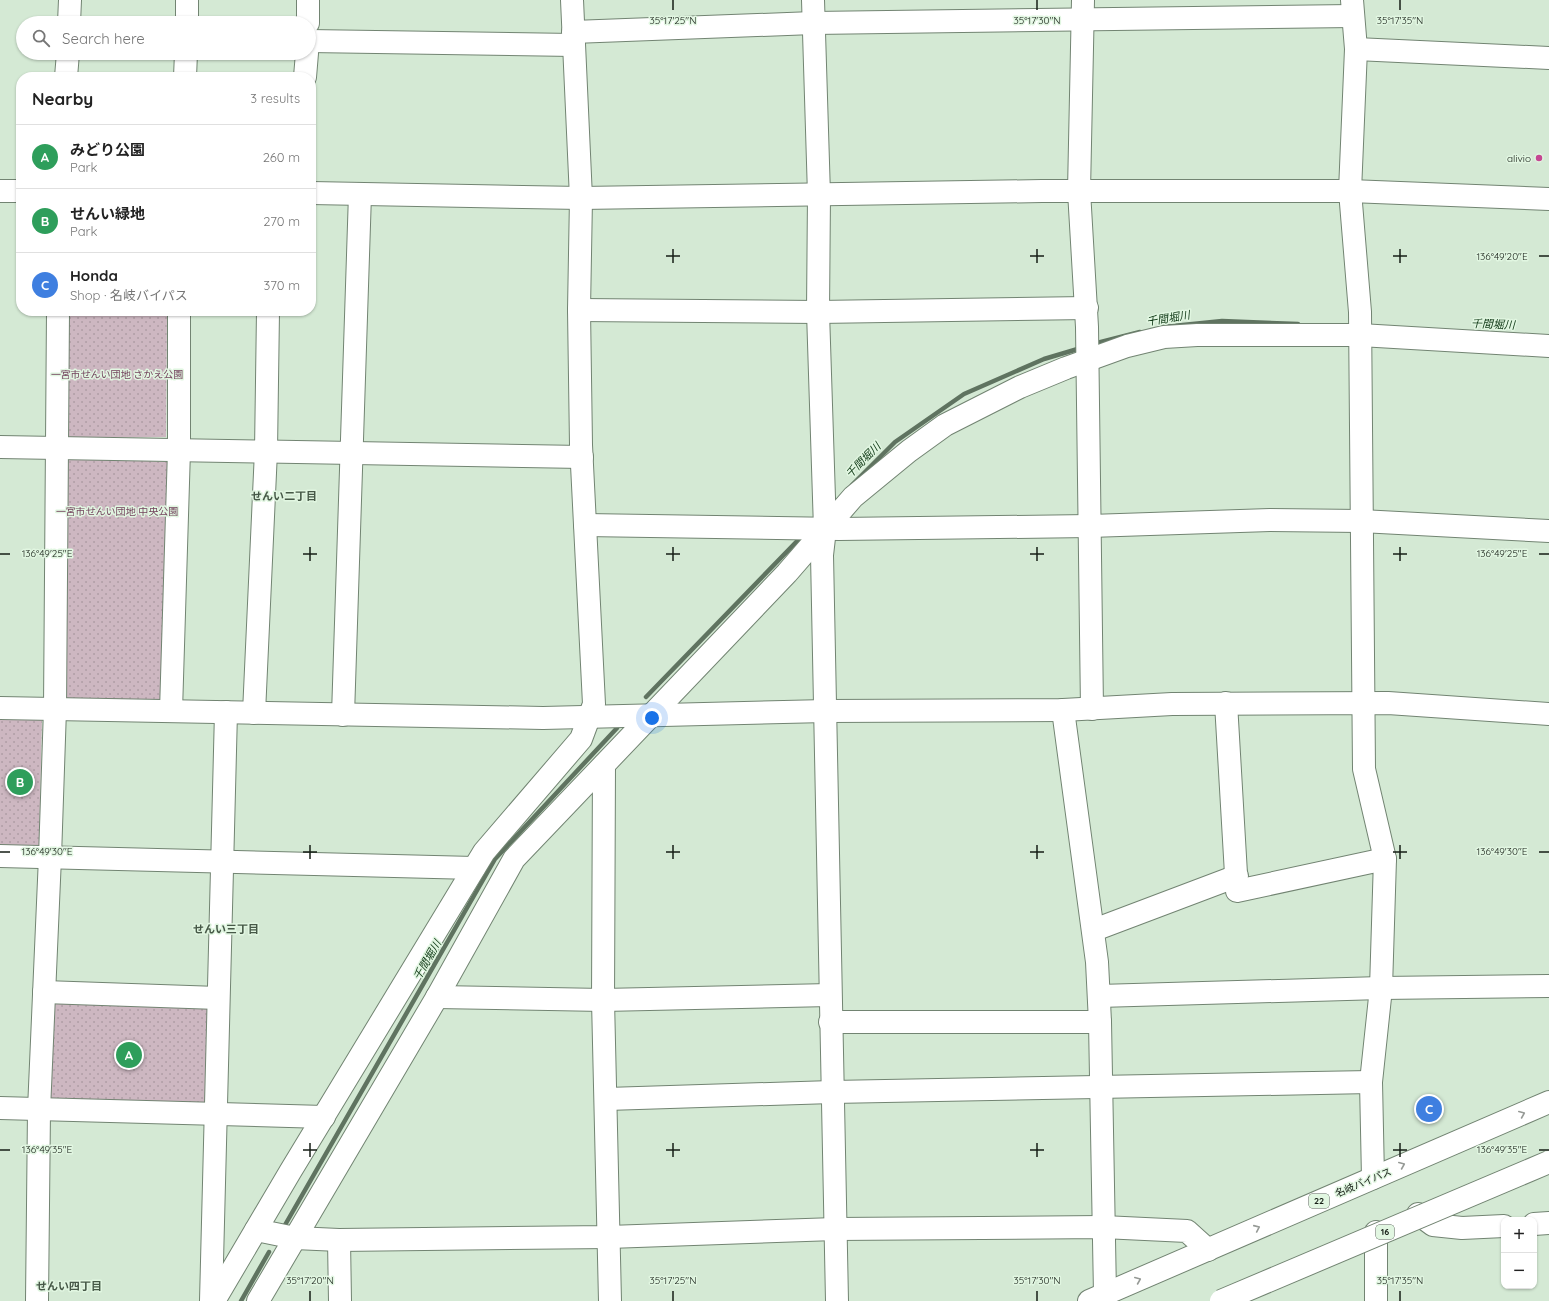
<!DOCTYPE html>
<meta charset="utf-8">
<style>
body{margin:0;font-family:Quicksand,"Noto Sans JP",sans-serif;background:#f6f6f6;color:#222}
.controls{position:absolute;right:12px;bottom:12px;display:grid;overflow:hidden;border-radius:8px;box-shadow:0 1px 3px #0004}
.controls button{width:36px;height:36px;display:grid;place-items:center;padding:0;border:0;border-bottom:1px solid #e0e0e0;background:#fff;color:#222;font:20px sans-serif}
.you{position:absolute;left:652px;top:718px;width:14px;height:14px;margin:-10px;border:3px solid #fff;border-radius:50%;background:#1a73e8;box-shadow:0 0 0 6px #1a73e833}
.badge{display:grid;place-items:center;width:26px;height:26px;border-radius:50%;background:#0f766e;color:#fff;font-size:13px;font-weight:700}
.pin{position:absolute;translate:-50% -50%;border:2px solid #fff;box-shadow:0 1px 4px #0006}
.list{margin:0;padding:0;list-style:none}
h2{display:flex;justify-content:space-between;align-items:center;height:52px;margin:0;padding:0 16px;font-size:17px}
h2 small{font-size:13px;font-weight:400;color:#767676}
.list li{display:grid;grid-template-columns:26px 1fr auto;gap:12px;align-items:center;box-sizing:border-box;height:64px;padding:0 16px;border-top:1px solid #e0e0e0}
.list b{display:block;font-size:15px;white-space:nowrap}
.list p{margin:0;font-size:13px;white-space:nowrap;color:#767676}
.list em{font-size:13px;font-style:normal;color:#767676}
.icon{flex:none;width:22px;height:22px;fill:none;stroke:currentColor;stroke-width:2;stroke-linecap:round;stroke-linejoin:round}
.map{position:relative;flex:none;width:1549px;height:1301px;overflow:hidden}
.search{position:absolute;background:#fff;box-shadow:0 1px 3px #0004;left:16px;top:16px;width:300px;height:44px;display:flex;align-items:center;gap:10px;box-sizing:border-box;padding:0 14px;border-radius:22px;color:#767676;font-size:15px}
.panel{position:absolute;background:#fff;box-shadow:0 1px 3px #0004;left:16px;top:72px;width:300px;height:244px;border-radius:16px}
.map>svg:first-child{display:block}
.park{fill:url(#park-dots)}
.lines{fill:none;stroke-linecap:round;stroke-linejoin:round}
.stream{stroke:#5f7360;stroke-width:4.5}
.minor-casing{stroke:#728472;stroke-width:24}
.highway-casing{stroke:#728472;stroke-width:24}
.minor{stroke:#fff;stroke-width:22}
.highway{stroke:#fff;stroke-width:22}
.highway-bridge-casing{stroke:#728472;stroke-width:24;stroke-linecap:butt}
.highway-bridge{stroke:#fff;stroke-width:22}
.oneway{stroke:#969a96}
.ticks{fill:none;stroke:#161e16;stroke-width:1.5}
.poi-dot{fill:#c54692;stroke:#e1f6e1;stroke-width:1.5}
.labels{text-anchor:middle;stroke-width:3;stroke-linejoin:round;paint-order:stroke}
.shield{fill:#e1f6e1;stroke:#535f53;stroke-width:1}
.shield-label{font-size:9px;font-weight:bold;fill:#161e16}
.poi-label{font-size:10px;fill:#161e16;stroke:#e1f6e1;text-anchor:end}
.park-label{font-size:10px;fill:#73435d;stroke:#e1f6e1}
.street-label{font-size:10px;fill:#161e16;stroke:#e1f6e1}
.water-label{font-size:11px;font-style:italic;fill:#103916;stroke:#e1f6e1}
.neighbourhood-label{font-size:11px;font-weight:bold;fill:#465847;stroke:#e1f6e1}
.ticks-label{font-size:10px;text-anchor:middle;fill:#161e16;stroke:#e1f6e1;stroke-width:3;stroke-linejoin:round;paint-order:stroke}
</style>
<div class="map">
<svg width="1549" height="1301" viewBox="0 0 1549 1301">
<defs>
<pattern id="park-dots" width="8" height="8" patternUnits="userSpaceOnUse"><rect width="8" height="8" fill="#cdb7c1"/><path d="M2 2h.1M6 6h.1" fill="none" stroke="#af9da5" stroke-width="1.8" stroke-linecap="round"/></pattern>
</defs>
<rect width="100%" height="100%" fill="#d4e9d4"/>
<g class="park">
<path d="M68,311H167L166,437L66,438Z"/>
<path d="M67,457L168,462L160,700H64Z"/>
<path d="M0,719H42L39,845H0Z"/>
<path d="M54,1002L210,1006L206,1108L47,1103Z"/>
</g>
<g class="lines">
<g class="stream">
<path d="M1163,327L1222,321L1298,324"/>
<path d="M1093,344L1140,332"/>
<path d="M852,485L895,442L964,394L1044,359L1081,348"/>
<path d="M646,697L802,536"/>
<path d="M285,1225L495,859L617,728"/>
<path d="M241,1301L269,1252"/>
</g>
<defs>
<g id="minor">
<path d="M813,0L819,195L818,312L825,529L822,555L837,1301"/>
<path d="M1083,0L1079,191L1087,327L1092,709"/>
<path d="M1352,0L1356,49L1350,191L1360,312L1364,769L1385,859"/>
<path d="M69,23L70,0"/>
<path d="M187,23V0"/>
<path d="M308,23V0"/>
<path d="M573,32L813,23L1353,16"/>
<path d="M309,41L574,45"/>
<path d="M1356,49L1549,58"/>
<path d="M66,77L68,53"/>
<path d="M185,77L186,53"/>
<path d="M305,77L307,53"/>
<path d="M0,191H21"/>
<path d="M311,193L581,198L1042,191H1350L1549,199"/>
<path d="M579,310L818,312L1087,308"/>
<path d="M0,447L582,457"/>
<path d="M585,525L839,529L1090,526L1270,520L1361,521L1549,531"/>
<path d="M1226,703L1237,891L1385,859L1381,988L1371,1082L1373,1178"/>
<path d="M0,708L543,718L826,711L1063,710L1172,704L1388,703L1549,714"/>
<path d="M1063,710L1097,962L1100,1022L1105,1294"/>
<path d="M171,711L179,450V311"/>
<path d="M254,713L266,451L268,311"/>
<path d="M343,715L360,194"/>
<path d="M604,765L603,1000L610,1301"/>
<path d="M0,856L474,868"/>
<path d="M1094,930L1237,876"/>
<path d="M44,992L218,998"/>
<path d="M1099,996L1381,988L1549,986"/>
<path d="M437,997L603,1000L830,995"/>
<path d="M830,1022H1100"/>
<path d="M607,1099L832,1092L1371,1082"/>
<path d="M0,1108L324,1117"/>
<path d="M1418,1214L1433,1225L1462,1228L1504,1226"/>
<path d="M1534,1224L1549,1223"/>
<path d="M256,1230L295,1238L339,1240L609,1237L835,1229L1103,1227L1187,1231L1208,1250"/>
<path d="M1376,1232V1301"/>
<path d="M339,1240L340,1301"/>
<path d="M37,1301L39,1110L50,857L55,709L58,311"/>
<path d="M211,1301L226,712"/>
<path d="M214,1301L290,1172L484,852L581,739L594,704L581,445L579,310L581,198L572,0"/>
<path d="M258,1301L437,997L514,859L787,573L853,497L909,451L945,425L1020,387L1066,368L1127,346L1164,337L1197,335H1360L1549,346"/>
</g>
<path id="highway" d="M1089,1301L1549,1102"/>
</defs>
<use href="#minor" class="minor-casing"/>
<use href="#highway" class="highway-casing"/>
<use href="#minor" class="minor"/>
<use href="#highway" class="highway"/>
<defs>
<path id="highway-bridge" d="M1221,1301L1549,1162"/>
</defs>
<use href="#highway-bridge" class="highway-bridge-casing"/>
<use href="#highway-bridge" class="highway-bridge"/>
</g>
<defs><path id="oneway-chevron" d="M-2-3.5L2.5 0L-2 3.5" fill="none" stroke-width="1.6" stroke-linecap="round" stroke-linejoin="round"/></defs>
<g class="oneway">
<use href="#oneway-chevron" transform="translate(1522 1114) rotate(-23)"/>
<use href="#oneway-chevron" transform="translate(1402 1165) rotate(-23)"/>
<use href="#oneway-chevron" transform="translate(1257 1228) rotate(-24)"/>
<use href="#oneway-chevron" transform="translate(1138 1280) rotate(-23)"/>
</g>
<path class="ticks" d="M673,0V10M1037,0V10M1400,0V10M673,249V263M1037,249V263M1400,249V263M666,256H680M1030,256H1044M1393,256H1407M1539,256H1549M310,547V561M673,547V561M1037,547V561M1400,547V561M0,554H10M303,554H317M666,554H680M1030,554H1044M1393,554H1407M1539,554H1549M310,845V859M673,845V859M1037,845V859M1400,845V859M0,852H10M303,852H317M666,852H680M1030,852H1044M1393,852H1407M1539,852H1549M310,1143V1157M673,1143V1157M1037,1143V1157M1400,1143V1157M0,1150H10M303,1150H317M666,1150H680M1030,1150H1044M1393,1150H1407M1539,1150H1549M310,1291V1301M673,1291V1301M1037,1291V1301M1400,1291V1301"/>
<circle class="poi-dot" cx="1539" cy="158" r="4"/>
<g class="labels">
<g class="shield">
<rect x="1309" y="1194" width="20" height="14" rx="3"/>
<rect x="1376" y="1225" width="18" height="14" rx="3"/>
</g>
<g class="shield-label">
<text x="1319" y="1204">22</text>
<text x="1385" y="1235">16</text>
</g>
<g class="poi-label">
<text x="1531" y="162">alivio</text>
</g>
<g class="park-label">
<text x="117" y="378">一宮市せんい団地 さかえ公園</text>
<text x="117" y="515">一宮市せんい団地 中央公園</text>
</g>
<g class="street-label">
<text transform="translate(1363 1182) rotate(-23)" y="4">名岐バイパス</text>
</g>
<g class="water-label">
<text transform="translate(1168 318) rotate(-9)" y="4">千間堀川</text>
<text transform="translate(1493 324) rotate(2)" y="4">千間堀川</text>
<text transform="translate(863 460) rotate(-45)" y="4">千間堀川</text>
<text transform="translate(427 960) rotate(-60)" y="4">千間堀川</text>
</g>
<g class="neighbourhood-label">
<text x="284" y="500">せんい二丁目</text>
<text x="226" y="933">せんい三丁目</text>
<text x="69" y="1290">せんい四丁目</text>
</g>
</g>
<g class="ticks-label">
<text x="673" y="24">35°17'25"N</text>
<text x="1037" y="24">35°17'30"N</text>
<text x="1400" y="24">35°17'35"N</text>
<text x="1502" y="260">136°49'20"E</text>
<text x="1502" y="557">136°49'25"E</text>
<text x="47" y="557">136°49'25"E</text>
<text x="1502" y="855">136°49'30"E</text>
<text x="47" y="855">136°49'30"E</text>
<text x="1502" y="1153">136°49'35"E</text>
<text x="47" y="1153">136°49'35"E</text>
<text x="310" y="1284">35°17'20"N</text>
<text x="673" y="1284">35°17'25"N</text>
<text x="1037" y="1284">35°17'30"N</text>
<text x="1400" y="1284">35°17'35"N</text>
</g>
</svg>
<div class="controls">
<button>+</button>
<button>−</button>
</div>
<div class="you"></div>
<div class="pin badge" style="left:129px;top:1055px;background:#2e9e5b">A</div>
<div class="pin badge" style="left:20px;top:782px;background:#2e9e5b">B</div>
<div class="pin badge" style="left:1429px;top:1109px;background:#3f7fe0">C</div>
<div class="search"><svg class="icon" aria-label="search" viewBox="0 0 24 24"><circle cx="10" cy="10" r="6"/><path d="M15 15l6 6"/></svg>Search here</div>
<section class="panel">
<h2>Nearby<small>3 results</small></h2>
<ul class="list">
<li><span class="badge" style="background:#2e9e5b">A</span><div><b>みどり公園</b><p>Park</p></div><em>260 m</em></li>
<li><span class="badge" style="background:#2e9e5b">B</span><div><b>せんい緑地</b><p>Park</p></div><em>270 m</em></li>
<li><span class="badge" style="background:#3f7fe0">C</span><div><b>Honda</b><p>Shop · 名岐バイパス</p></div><em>370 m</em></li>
</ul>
</section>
</div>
